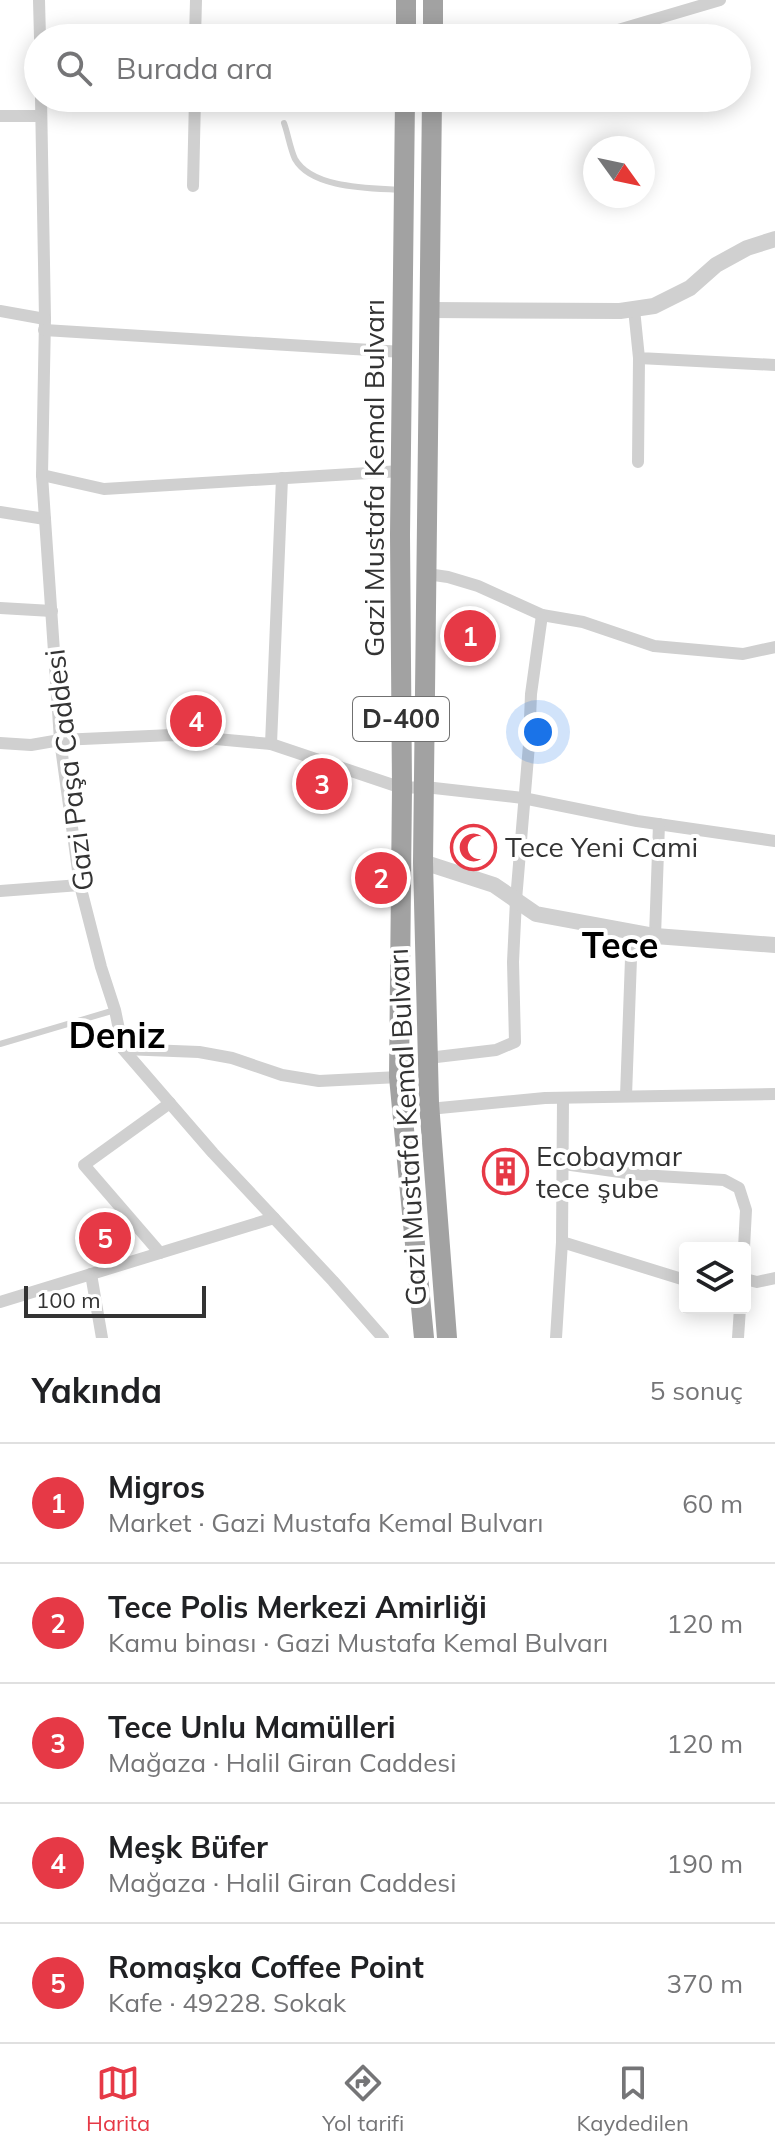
<!DOCTYPE html>
<html lang="tr">
<meta charset="utf-8">
<style>
body{margin:0;font-family:Mulish,sans-serif;background:#f6f6f6;color:#202124}
.controls{position:absolute;right:24px;bottom:24px;display:grid;overflow:hidden;border-radius:8px;box-shadow:0 4px 20px #0003}
.controls button{width:72px;height:72px;display:grid;place-items:center;padding:0;border:0;border-bottom:2px solid #e0e0e0;background:#fff;color:#202124;font:40px sans-serif}
.compass{position:absolute;left:583px;top:136px;width:72px;height:72px;border-radius:50%;background:#fff;box-shadow:0 4px 20px #0003;rotate:123deg}
.scale{position:absolute;left:24px;bottom:20px;width:182px;box-sizing:border-box;padding-left:8px;border:4px solid #333;border-top:0;font-size:22px;line-height:28px;white-space:nowrap;color:#333;-webkit-text-stroke:6px #fff;paint-order:stroke}
.you{position:absolute;left:538px;top:732px;width:28px;height:28px;margin:-20px;border:6px solid #fff;border-radius:50%;background:#1a73e8;box-shadow:0 0 0 12px #1a73e833}
.badge{display:grid;place-items:center;width:52px;height:52px;border-radius:50%;background:#e63946;color:#fff;font-size:26px;font-weight:700}
.pin{position:absolute;translate:-50% -50%;border:4px solid #fff;box-shadow:0 2px 8px #0006}
.list{margin:0;padding:0;list-style:none}
h2{display:flex;justify-content:space-between;align-items:center;height:104px;margin:0;padding:0 32px;font-size:34px}
h2 small{font-size:26px;font-weight:400;color:#757577}
.list li{display:grid;grid-template-columns:52px 1fr auto;gap:24px;align-items:center;box-sizing:border-box;height:120px;padding:0 32px;border-top:2px solid #e0e0e0}
.list b{display:block;font-size:30px;white-space:nowrap}
.list p{margin:0;font-size:26px;white-space:nowrap;color:#757577}
.list em{font-size:26px;font-style:normal;color:#757577}
.icon{flex:none;width:44px;height:44px;fill:none;stroke:currentColor;stroke-width:2;stroke-linecap:round;stroke-linejoin:round}
.map{position:relative;flex:none;width:775px;height:1338px;overflow:hidden}
.search{position:absolute;background:#fff;box-shadow:0 4px 20px #0003;left:24px;right:24px;top:24px;height:88px;display:flex;align-items:center;gap:20px;box-sizing:border-box;padding:0 28px;border-radius:44px;color:#757577;font-size:30px}
.sheet{height:704px;background:#fff}
nav{display:flex;justify-content:space-around;align-items:center;box-sizing:border-box;height:112px;border-top:2px solid #e0e0e0;background:#fff;font-size:22px;color:#757577}
nav a{display:grid;justify-items:center;gap:4px}
nav .on{color:#e63946}
.map>svg:first-child{display:block}
.lines{fill:none;stroke-linecap:round;stroke-linejoin:round}
.service{stroke:#d0d0d0;stroke-width:6}
.minor{stroke:#d0d0d0;stroke-width:12}
.tertiary{stroke:#d0d0d0;stroke-width:16}
.trunk{stroke:#a2a2a2;stroke-width:20}
.labels{text-anchor:middle;stroke-width:8;stroke-linejoin:round;paint-order:stroke}
.shield{fill:#fff;stroke:#707070;stroke-width:2}
.shield-label{font-size:26px;font-weight:bold;fill:#333}
.street-label{font-size:28px;fill:#333;stroke:#fff}
.poi-label{font-size:28px;fill:#333;stroke:#fff;text-anchor:start}
.district-label{font-size:36px;font-weight:bold;fill:#000;stroke:#fff}
</style>
<div class="map">
<svg width="775" height="1338" viewBox="0 0 775 1338">
<rect width="100%" height="100%" fill="#fff"/>
<g class="lines">
<g class="service">
<path d="M284,123C288,134 290,148 295,159C312,189 371,188 401,190"/>
<path d="M0,1044L115,1010"/>
</g>
<g class="minor">
<path d="M39,0L40,38"/>
<path d="M195,38L196,0"/>
<path d="M591,38L720,0"/>
<path d="M41,98L45,319L42,475L60,740L80,885L101,967L115,1010L123,1049L213,1153L333,1281L383,1338"/>
<path d="M0,116H41"/>
<path d="M193,186L195,98"/>
<path d="M634,309L639,358L775,365"/>
<path d="M0,311L45,319"/>
<path d="M44,330L403,352"/>
<path d="M638,462L639,358"/>
<path d="M42,475L104,489L401,471"/>
<path d="M0,512L45,519"/>
<path d="M427,574L448,577L478,586L542,615L583,622L654,646L743,654L775,647"/>
<path d="M0,608L52,611"/>
<path d="M0,743L31,745L60,740L172,735L271,744L402,788L425,787L523,798L637,821L775,841"/>
<path d="M271,744L282,478"/>
<path d="M0,891L80,885"/>
<path d="M655,936L659,824"/>
<path d="M123,1049L199,1052L232,1058L282,1075L319,1081L399,1077"/>
<path d="M428,1058L496,1050L515,1042L513,962L516,900L529,745L531,694L542,615"/>
<path d="M626,1096L632,931"/>
<path d="M563,1098L562,1242L685,1280"/>
<path d="M429,1109L545,1098L775,1094"/>
<path d="M564,1164L641,1175L724,1180L739,1188L746,1210L744,1248"/>
<path d="M160,1253L84,1165L170,1103"/>
<path d="M91,1274L102,1338"/>
<path d="M745,1279L757,1282L775,1278"/>
<path d="M0,1302L274,1218"/>
<path d="M556,1338L562,1242"/>
<path d="M738,1338L740,1308"/>
</g>
<g class="tertiary">
<path d="M430,310L620,311L654,306L690,288L716,265L747,248L775,239"/>
<path d="M423,862L494,885L536,914L655,936L775,945"/>
</g>
<g class="trunk">
<path d="M406,38V0"/>
<path d="M433,38V0"/>
<path d="M405,98L400,535L402,788L399,1077L424,1338"/>
<path d="M432,98L423,862L429,1103L447,1338"/>
</g>
</g>
<defs>
<symbol id="mosque-ring" viewBox="-11 -11 22 22"><circle r="9.5" fill="#fff" stroke="#e63946" stroke-width="1.5"/><path d="M3.5-4.9A6 6 0 1 0 3.5 4.9A5 5 0 1 1 3.5-4.9Z" fill="#e63946"/></symbol>
<symbol id="building-ring" viewBox="-11 -11 22 22"><circle r="9.5" fill="#fff" stroke="#e63946" stroke-width="1.5"/><path d="M-4-6H4V6H1V3H-1V6H-4ZM-2.5-4.3h1.7v1.8h-1.7ZM.8-4.3h1.7v1.8H.8ZM-2.5-1h1.7V.8h-1.7ZM.8-1h1.7V.8H.8Z" fill="#e63946"/></symbol>
</defs>
<g fill-rule="evenodd">
<use href="#mosque-ring" x="448" y="822" width="51" height="51"/>
<use href="#building-ring" x="480" y="1146" width="51" height="51"/>
</g>
<g class="labels">
<rect class="shield" x="353" y="697" width="96" height="44" rx="6"/>
<g class="shield-label">
<text x="401" y="728">D-400</text>
</g>
<g class="street-label">
<text transform="translate(374 478) rotate(-90)" y="10">Gazi Mustafa Kemal Bulvarı</text>
<text transform="translate(69 770) rotate(-97)" y="10">Gazi Paşa Caddesi</text>
<text transform="translate(407 1127) rotate(-93)" y="10">Gazi Mustafa Kemal Bulvarı</text>
</g>
<g class="poi-label">
<text x="505" y="857">Tece Yeni Cami</text>
<text x="536" y="1166">Ecobaymar<tspan x="536" dy="32">tece şube</tspan></text>
</g>
<g class="district-label">
<text x="620" y="958">Tece</text>
<text x="117" y="1048">Deniz</text>
</g>
</g>
</svg>
<div class="controls">
<button><svg class="icon" aria-label="layers" viewBox="0 0 24 24"><path d="M12 4l9 5-9 5-9-5zM3 14l9 5 9-5"/></svg></button>
</div>
<svg class="compass" viewBox="-18 -18 36 36"><path d="M0-13l5 13h-10z" fill="#e53935"/><path d="M0 13l5-13h-10z" fill="#757577"/></svg>
<div class="scale">100 m</div>
<div class="you"></div>
<div class="pin badge" style="left:470px;top:636px">1</div>
<div class="pin badge" style="left:381px;top:878px">2</div>
<div class="pin badge" style="left:322px;top:784px">3</div>
<div class="pin badge" style="left:196px;top:721px">4</div>
<div class="pin badge" style="left:105px;top:1238px">5</div>
<div class="search"><svg class="icon" aria-label="search" viewBox="0 0 24 24"><circle cx="10" cy="10" r="6"/><path d="M15 15l6 6"/></svg>Burada ara</div>
</div>
<section class="sheet">
<h2>Yakında<small>5 sonuç</small></h2>
<ul class="list">
<li><span class="badge">1</span><div><b>Migros</b><p>Market · Gazi Mustafa Kemal Bulvarı</p></div><em>60 m</em></li>
<li><span class="badge">2</span><div><b>Tece Polis Merkezi Amirliği</b><p>Kamu binası · Gazi Mustafa Kemal Bulvarı</p></div><em>120 m</em></li>
<li><span class="badge">3</span><div><b>Tece Unlu Mamülleri</b><p>Mağaza · Halil Giran Caddesi</p></div><em>120 m</em></li>
<li><span class="badge">4</span><div><b>Meşk Büfer</b><p>Mağaza · Halil Giran Caddesi</p></div><em>190 m</em></li>
<li><span class="badge">5</span><div><b>Romaşka Coffee Point</b><p>Kafe · 49228. Sokak</p></div><em>370 m</em></li>
</ul>
</section>
<nav>
<a class="on"><svg class="icon" aria-label="map" viewBox="0 0 24 24"><path d="M3 6l6-2 6 2 6-2v14l-6 2-6-2-6 2zM9 4v14M15 6v14"/></svg>Harita</a>
<a><svg class="icon" aria-label="directions" viewBox="0 0 24 24"><path d="M12 3l9 9-9 9-9-9zM9 14v-3h6M13 9l2 2-2 2"/></svg>Yol tarifi</a>
<a><svg class="icon" aria-label="saved" viewBox="0 0 24 24"><path d="M7 4h10v16l-5-4-5 4z"/></svg>Kaydedilen</a>
</nav>
